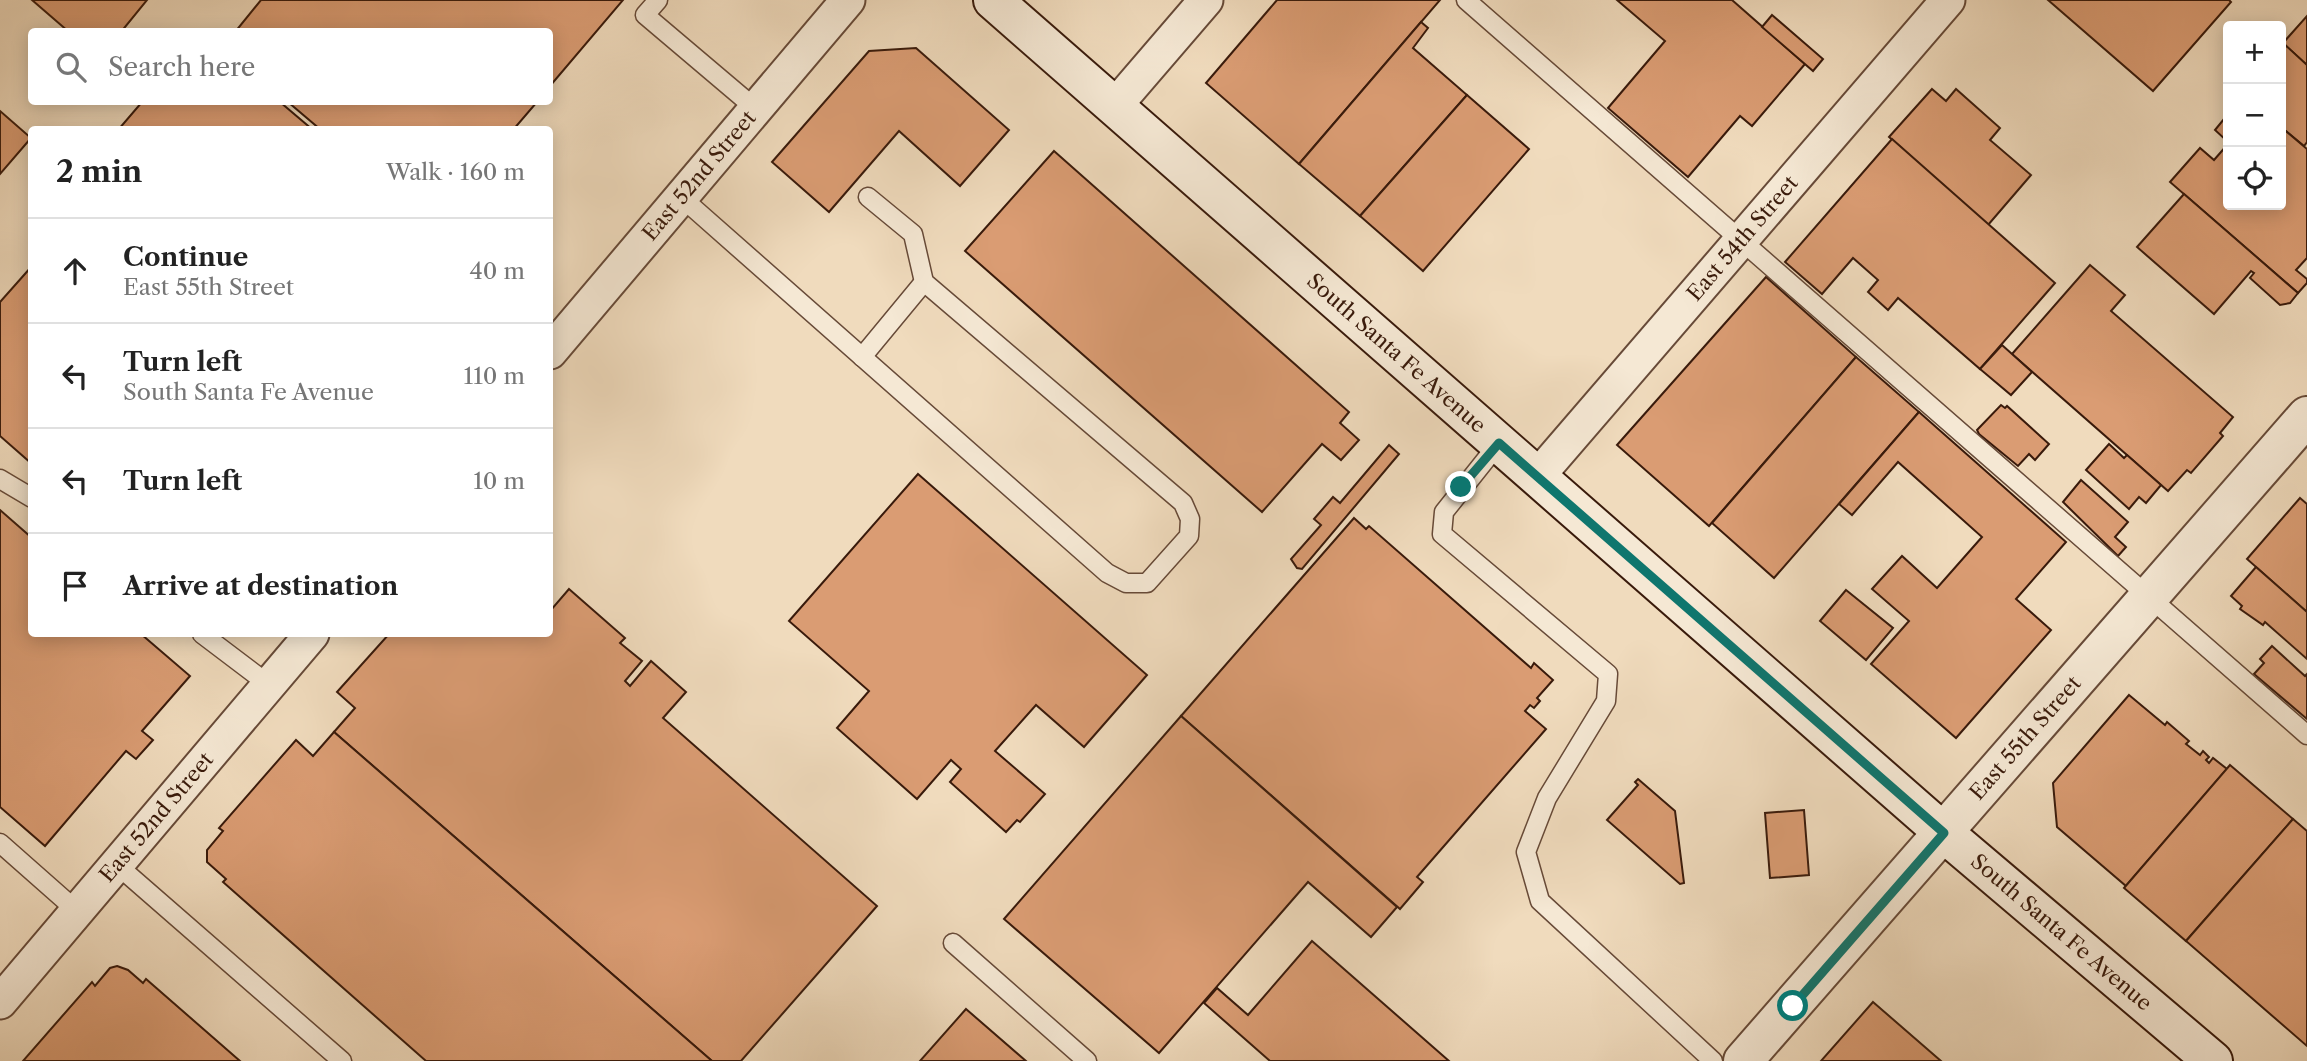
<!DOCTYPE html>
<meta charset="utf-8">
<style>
body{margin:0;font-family:"Libre Caslon Text",serif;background:#f2f2f2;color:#222}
.controls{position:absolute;right:21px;top:21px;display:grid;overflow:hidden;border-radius:7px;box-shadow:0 4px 18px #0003}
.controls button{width:63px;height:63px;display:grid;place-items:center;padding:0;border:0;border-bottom:2px solid #e0e0e0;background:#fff;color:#222;font:35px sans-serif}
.stop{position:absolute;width:21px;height:21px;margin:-16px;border:5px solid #0f766e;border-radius:50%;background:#fff}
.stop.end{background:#0f766e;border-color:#fff;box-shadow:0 2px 7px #0008}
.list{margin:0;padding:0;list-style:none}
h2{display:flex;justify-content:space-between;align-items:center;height:91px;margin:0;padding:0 28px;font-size:30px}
h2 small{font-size:23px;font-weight:400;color:#767676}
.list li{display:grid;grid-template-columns:46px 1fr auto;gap:21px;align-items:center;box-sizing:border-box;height:105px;padding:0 28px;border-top:2px solid #e0e0e0}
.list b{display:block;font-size:26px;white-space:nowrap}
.list p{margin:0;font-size:23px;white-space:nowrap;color:#767676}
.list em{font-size:23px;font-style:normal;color:#767676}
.icon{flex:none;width:38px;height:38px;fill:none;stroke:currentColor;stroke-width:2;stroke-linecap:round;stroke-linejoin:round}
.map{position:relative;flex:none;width:2307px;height:1061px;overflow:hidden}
.search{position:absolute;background:#fff;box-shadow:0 4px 18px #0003;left:28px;top:28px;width:525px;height:77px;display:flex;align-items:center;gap:18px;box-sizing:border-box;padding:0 24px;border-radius:7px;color:#767676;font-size:26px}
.panel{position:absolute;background:#fff;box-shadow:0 4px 18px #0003;left:28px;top:126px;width:525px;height:511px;border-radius:7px}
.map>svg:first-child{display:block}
.building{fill:#da9c73;stroke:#391a0b;stroke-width:2}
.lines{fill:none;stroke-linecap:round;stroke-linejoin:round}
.service-casing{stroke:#674a38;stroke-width:21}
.minor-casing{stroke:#674a38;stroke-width:37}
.tertiary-casing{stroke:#674a38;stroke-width:42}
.secondary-casing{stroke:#391a0b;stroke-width:42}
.service{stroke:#f5e8d4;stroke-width:18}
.minor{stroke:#f5e8d4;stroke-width:33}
.tertiary{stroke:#f5e8d4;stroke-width:38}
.secondary{stroke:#f5e8d4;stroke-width:38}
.route{stroke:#0f766e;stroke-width:9}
.labels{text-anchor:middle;stroke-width:5;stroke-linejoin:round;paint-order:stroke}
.street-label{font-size:21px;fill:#391a0b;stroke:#f5e8d4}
</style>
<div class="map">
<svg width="2307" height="1061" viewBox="0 0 2307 1061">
<rect width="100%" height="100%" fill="#f0dbbd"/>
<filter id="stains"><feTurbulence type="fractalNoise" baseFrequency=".00286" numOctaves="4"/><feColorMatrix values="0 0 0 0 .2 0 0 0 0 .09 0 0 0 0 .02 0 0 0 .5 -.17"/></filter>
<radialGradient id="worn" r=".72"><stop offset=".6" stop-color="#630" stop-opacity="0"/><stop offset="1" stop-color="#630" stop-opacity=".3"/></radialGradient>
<g class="building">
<path d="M32,0H147L121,32H69Z"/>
<path d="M261,0H623L550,86V32H235Z"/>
<path d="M1277,0H1440L1299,164L1206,83Z"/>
<path d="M1617,0H1732L1805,64L1752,126L1740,116L1688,177L1608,108L1665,41Z"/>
<path d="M2048,0H2229L2231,2L2153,91Z"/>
<path d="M1772,15L1823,59L1813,71L1762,27Z"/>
<path d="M2307,16V65L2283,43Z"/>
<path d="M1421,22L1428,28L1413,48L1467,95L1360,216L1299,164Z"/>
<path d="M2283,43L2307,65V142L2304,146L2281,127Z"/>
<path d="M916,48L1009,130L960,186L899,131L829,212L772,162L869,51Z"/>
<path d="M1932,89L1946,101L1956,89L2000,128L1990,140L2031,175L1988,225L1889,137Z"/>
<path d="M1467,95L1529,149L1423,271L1360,216Z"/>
<path d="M142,102H280L313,130H118Z"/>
<path d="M288,102H537L513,130H321Z"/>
<path d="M0,111L31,138L0,174Z"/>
<path d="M2228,114V142L2215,130Z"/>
<path d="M2281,127L2307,149V258L2296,270L2307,279V283L2298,293L2170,182L2200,148L2214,160L2228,144V205H2281Z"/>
<path d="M1892,139L2055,283L1980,369L1898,298L1888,310L1868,292L1878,280L1853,258L1822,294L1785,262Z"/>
<path d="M1054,151L1349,412L1340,423L1359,440L1341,460L1322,444L1262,512L965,251Z"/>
<path d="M2184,194L2298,293L2290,303L2280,305L2250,278L2254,273L2251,271L2214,314L2137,247Z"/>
<path d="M2090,265L2125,295L2111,311L2233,417L2220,433L2223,436L2191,473L2187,470L2168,491L2012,354Z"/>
<path d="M32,266V464L0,436V302Z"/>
<path d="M1766,277L1856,357L1709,526L1617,445Z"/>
<path d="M2002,345L2032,372L2011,395L1980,369Z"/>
<path d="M1856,357L1919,412L1774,578L1712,523Z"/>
<path d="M2001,405L2005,408L2007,406L2049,444L2035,460L2029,454L2018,466L1979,434L1977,430Z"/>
<path d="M1919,412L2066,542L2016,599L2051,630L1956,738L1871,664L1909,621L1872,589L1902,556L1937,588L1982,537L1898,462L1852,515L1839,504Z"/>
<path d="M2109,444L2124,458L2127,455L2161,485L2146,503L2139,497L2129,509L2086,470Z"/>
<path d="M1389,445L1399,454L1302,569L1297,568L1291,559L1321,525L1314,519L1333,497L1340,503Z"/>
<path d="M918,474L1147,675L1084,747L1036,705L995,751L1045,794L1020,822L1017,820L1006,832L950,782L961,769L951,760L917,799L837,728L869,691L789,621Z"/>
<path d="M2081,480L2128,522L2115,537L2126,547L2118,556L2063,502Z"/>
<path d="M2300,498L2307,504V612L2247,559Z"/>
<path d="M0,510L32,538V634H141L190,676L142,731L153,740L136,759L126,751L45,846L0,807Z"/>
<path d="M1354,518L1366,529L1369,526L1531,668L1534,663L1553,680L1537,698L1540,701L1534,708L1530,705L1525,711L1546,729L1417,877L1423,882L1400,909L1181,716Z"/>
<path d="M2256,567L2307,612V659L2265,622L2263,625L2240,609L2242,606L2231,596Z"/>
<path d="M569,589L625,638L620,643L642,661L625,681L630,686L651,661L686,692L663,718L877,906L741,1061H712L334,732L355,708L337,692L389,634H550V611Z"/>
<path d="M1846,590L1893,628L1866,660L1820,621Z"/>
<path d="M2272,646L2305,676L2307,674V719L2254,674L2264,663L2260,659Z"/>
<path d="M2129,695L2165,725L2167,722L2189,741L2186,744L2200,755L2203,751L2209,757L2206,760L2209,763L2213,758L2227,769L2126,886L2057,827L2053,783Z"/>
<path d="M1181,716L1397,907L1371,937L1308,882L1159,1053L1004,919Z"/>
<path d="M334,732L712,1061H426L223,882L226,879L207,862V850L223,831L219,828L296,740L313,756Z"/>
<path d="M2230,765L2293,819L2186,941L2124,888Z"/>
<path d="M1638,779L1675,811L1684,883L1680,884L1607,820L1638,785L1635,782Z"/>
<path d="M1804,810L1809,875L1770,878L1765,813Z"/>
<path d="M2293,819L2307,831V1046L2186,941Z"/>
<path d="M1312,941L1449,1061H1270L1204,1003L1217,988L1248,1015Z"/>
<path d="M117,966L128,970L143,983L146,979L240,1061H23L92,982L95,986L110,968Z"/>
<path d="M1873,1002L1941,1061H1821Z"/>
<path d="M966,1009L1026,1061H920Z"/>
</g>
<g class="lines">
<defs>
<g id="service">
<path d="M658,0L645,15L756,109"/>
<path d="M1466,0L2307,735"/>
<path d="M681,197L1107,573L1126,583H1147L1189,536L1190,519L1183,503L924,282L913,234L868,197"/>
<path d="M862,357L924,282"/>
<path d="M1499,443L1444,512L1442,534L1608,674L1606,701L1547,798L1526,852L1540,901L1713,1061"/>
<path d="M0,479L32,498"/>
<path d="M202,634L268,684"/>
<path d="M0,843L77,911"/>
<path d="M116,864L342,1061"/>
<path d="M953,943L1087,1061"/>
</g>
<g id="minor">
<path d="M1114,107L1206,0"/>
<path id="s1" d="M550,352L848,0"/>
<path id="s2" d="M1537,477L1948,0"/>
<path id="s3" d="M0,1002L312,634"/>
</g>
<g id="tertiary">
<path id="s4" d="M1743,1061L2307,416"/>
</g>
<g id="secondary">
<path id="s5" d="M993,0L1944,833L2213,1061"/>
</g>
</defs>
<use href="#service" class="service-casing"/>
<use href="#minor" class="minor-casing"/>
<use href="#tertiary" class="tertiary-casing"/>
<use href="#secondary" class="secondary-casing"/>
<use href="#service" class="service"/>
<use href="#minor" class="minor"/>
<use href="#tertiary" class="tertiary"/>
<use href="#secondary" class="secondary"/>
</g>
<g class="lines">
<path class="route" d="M1461,487L1499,443L1944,833L1793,1006"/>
</g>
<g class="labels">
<g class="street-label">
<text dy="7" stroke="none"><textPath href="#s1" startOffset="231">East 52nd Street</textPath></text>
<text dy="7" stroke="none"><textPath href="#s2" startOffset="315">East 54th Street</textPath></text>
<text dy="7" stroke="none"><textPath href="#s5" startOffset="536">South Santa Fe Avenue</textPath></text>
<text dy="7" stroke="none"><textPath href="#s4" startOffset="429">East 55th Street</textPath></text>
<text dy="7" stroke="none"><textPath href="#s3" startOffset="242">East 52nd Street</textPath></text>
<text dy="7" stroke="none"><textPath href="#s5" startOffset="1418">South Santa Fe Avenue</textPath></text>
</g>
</g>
<rect width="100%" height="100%" filter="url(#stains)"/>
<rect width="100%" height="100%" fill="url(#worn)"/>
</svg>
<div class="controls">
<button>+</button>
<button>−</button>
<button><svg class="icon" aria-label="locate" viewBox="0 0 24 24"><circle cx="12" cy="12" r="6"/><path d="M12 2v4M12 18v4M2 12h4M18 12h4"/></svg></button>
</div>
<div class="stop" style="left:1793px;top:1006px"></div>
<div class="stop end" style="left:1461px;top:487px"></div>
<div class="search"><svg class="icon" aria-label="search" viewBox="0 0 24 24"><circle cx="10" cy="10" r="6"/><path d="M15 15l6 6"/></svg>Search here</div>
<section class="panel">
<h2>2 min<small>Walk · 160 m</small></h2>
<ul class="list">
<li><svg class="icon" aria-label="ahead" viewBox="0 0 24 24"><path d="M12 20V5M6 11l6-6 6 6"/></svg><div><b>Continue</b><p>East 55th Street</p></div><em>40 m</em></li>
<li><svg class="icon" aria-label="left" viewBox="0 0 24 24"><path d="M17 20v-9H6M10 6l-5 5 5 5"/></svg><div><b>Turn left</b><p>South Santa Fe Avenue</p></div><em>110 m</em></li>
<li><svg class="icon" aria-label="left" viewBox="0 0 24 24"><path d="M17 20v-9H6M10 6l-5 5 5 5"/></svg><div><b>Turn left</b></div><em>10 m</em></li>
<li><svg class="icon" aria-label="arrive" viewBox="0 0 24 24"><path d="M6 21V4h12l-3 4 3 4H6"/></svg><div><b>Arrive at destination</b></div></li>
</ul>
</section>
</div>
